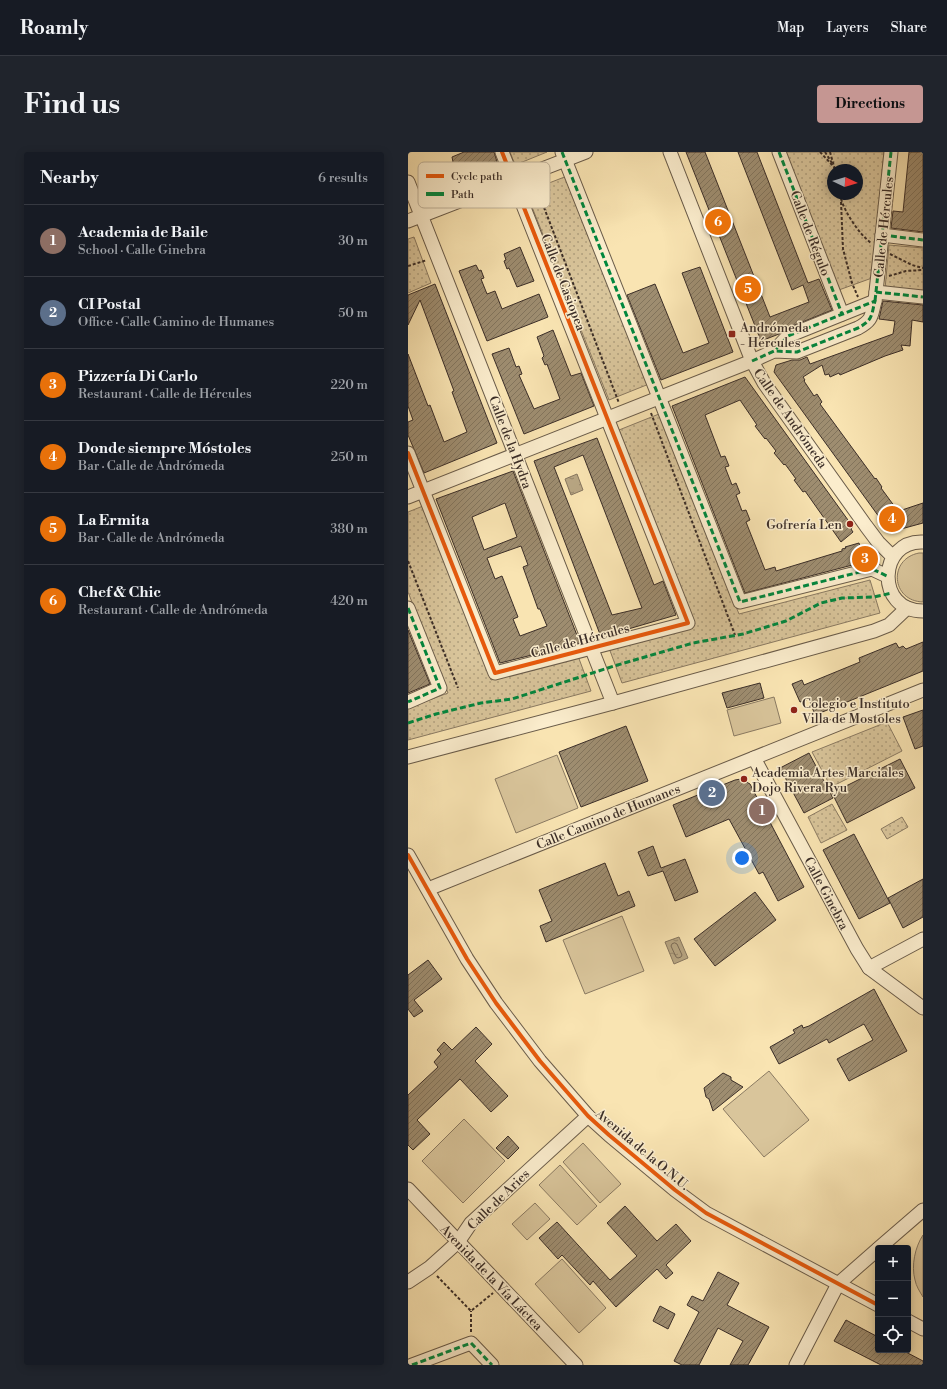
<!DOCTYPE html>
<meta charset="utf-8">
<style>
body{margin:0;font-family:"Libre Bodoni",serif;background:#20242c;color:#f1f3f6}
.controls{position:absolute;right:12px;bottom:12px;display:grid;overflow:hidden;border-radius:4px;box-shadow:0 2px 10px #0003}
.controls button{width:36px;height:36px;display:grid;place-items:center;padding:0;border:0;border-bottom:1px solid #363941;background:#171b24;color:#f1f3f6;font:20px sans-serif}
.compass{position:absolute;left:419px;top:12px;width:36px;height:36px;border-radius:50%;background:#171b24;box-shadow:0 2px 10px #0003;rotate:94deg}
.you{position:absolute;left:334px;top:706px;width:14px;height:14px;margin:-10px;border:3px solid #fff;border-radius:50%;background:#1a73e8;box-shadow:0 0 0 6px #1a73e833}
.badge{display:grid;place-items:center;width:26px;height:26px;border-radius:50%;background:#c59692;color:#fff;font-size:13px;font-weight:700}
.pin{position:absolute;translate:-50% -50%;border:2px solid #fff;box-shadow:0 1px 4px #0006}
.list{margin:0;padding:0;list-style:none}
h2{display:flex;justify-content:space-between;align-items:center;height:52px;margin:0;padding:0 16px;font-size:17px}
h2 small{font-size:13px;font-weight:400;color:#9ea1a6}
.list li{display:grid;grid-template-columns:26px 1fr auto;gap:12px;align-items:center;box-sizing:border-box;height:72px;padding:0 16px;border-top:1px solid #363941}
.list b{display:block;font-size:15px;white-space:nowrap}
.list p{margin:0;font-size:13px;white-space:nowrap;color:#9ea1a6}
.list em{font-size:13px;font-style:normal;color:#9ea1a6}
.icon{flex:none;width:22px;height:22px;fill:none;stroke:currentColor;stroke-width:2;stroke-linecap:round;stroke-linejoin:round}
.map{position:relative;flex:none;width:515px;height:1213px;overflow:hidden;border-radius:4px}
header{display:flex;align-items:center;gap:24px;box-sizing:border-box;height:56px;padding:0 20px;background:#171b24;border-bottom:1px solid #363941}
header strong{font-size:19px}
nav{display:flex;gap:22px;margin-inline-start:auto;font-size:14px}
.intro{display:flex;align-items:center;justify-content:space-between;box-sizing:border-box;height:96px;padding:0 24px}
h1{margin:0;font-size:28px}
.button{padding:10px 18px;border-radius:4px;background:#c59692;color:#111;font-size:14px;font-weight:700}
main{display:flex;gap:24px;padding:0 24px}
aside{flex:1;background:#171b24;border-radius:4px;box-shadow:0 2px 10px #0003}
.map>svg:first-child{display:block}
.green{fill:#d9c59b;stroke:#8a7a62}
.park{fill:url(#park-dots);stroke:#8a7a62;fill-rule:evenodd}
.water{fill:url(#water-ripples);stroke:#86765f}
.lines{fill:none;stroke-linecap:round;stroke-linejoin:round}
.shore{stroke:#7a6a56;stroke-width:1}
.building{fill:url(#building-hatch);stroke:#3b2e28;fill-rule:evenodd}
.minor-casing{stroke:#6a5c4a;stroke-width:15}
.path{stroke:#3b2e28;stroke-width:2;stroke-dasharray:3 2;stroke-linecap:butt}
.minor{stroke:#fbedcd;stroke-width:13}
.quiet{stroke:#00873e;stroke-width:3;stroke-dasharray:6 3;stroke-linecap:butt}
.cycleway-casing{stroke:#fbedcd;stroke-width:6}
.cycleway{stroke:#e8590c;stroke-width:4}
.poi-dot{fill:#8f2418;stroke:#fbedcd;stroke-width:1.5}
.labels{text-anchor:middle;stroke-width:3;stroke-linejoin:round;paint-order:stroke}
.street-label{font-size:13px;fill:#3b2e28;stroke:#fbedcd}
.poi-label{font-size:13px;fill:#3b2e28;stroke:#fbedcd;text-anchor:start}
.key{fill:#fbedcd;stroke:#c1b49c;stroke-width:1}
.key-label{font-size:11px;fill:#3b2e28}
</style>
<header>
<strong>Roamly</strong>
<nav><a>Map</a><a>Layers</a><a>Share</a></nav>
</header>
<div class="intro"><h1>Find us</h1><a class="button">Directions</a></div>
<main>
<aside>
<h2>Nearby<small>6 results</small></h2>
<ul class="list">
<li><span class="badge" style="background:#8d6e63">1</span><div><b>Academia de Baile</b><p>School · Calle Ginebra</p></div><em>30 m</em></li>
<li><span class="badge" style="background:#5c6f8a">2</span><div><b>CI Postal</b><p>Office · Calle Camino de Humanes</p></div><em>50 m</em></li>
<li><span class="badge" style="background:#e8710a">3</span><div><b>Pizzería Di Carlo</b><p>Restaurant · Calle de Hércules</p></div><em>220 m</em></li>
<li><span class="badge" style="background:#e8710a">4</span><div><b>Donde siempre Móstoles</b><p>Bar · Calle de Andrómeda</p></div><em>250 m</em></li>
<li><span class="badge" style="background:#e8710a">5</span><div><b>La Ermita</b><p>Bar · Calle de Andrómeda</p></div><em>380 m</em></li>
<li><span class="badge" style="background:#e8710a">6</span><div><b>Chef &amp; Chic</b><p>Restaurant · Calle de Andrómeda</p></div><em>420 m</em></li>
</ul>
</aside>
<div class="map">
<svg width="515" height="1213" viewBox="0 0 515 1213">
<defs>
<pattern id="park-dots" width="8" height="8" patternUnits="userSpaceOnUse"><rect width="8" height="8" fill="#d9c59b"/><path d="M2 2h.1M6 6h.1" fill="none" stroke="#b1a07e" stroke-width="1.8" stroke-linecap="round"/></pattern>
<pattern id="water-ripples" width="26" height="14" patternUnits="userSpaceOnUse"><rect width="26" height="14" fill="#b8a683"/><path d="M2 4q2-2 4 0t4 0M15 11q2-2 4 0t4 0" fill="none" stroke="#97886b"/></pattern>
<pattern id="building-hatch" width="6" height="6" patternUnits="userSpaceOnUse"><rect width="6" height="6" fill="#9e8d70"/><path d="M-1 1l2-2M0 6l6-6M5 7l2-2" fill="none" stroke="#82745c"/></pattern>
</defs>
<rect width="100%" height="100%" fill="#f9e4b2"/>
<filter id="stains"><feTurbulence type="fractalNoise" baseFrequency=".005" numOctaves="4"/><feColorMatrix values="0 0 0 0 .2 0 0 0 0 .09 0 0 0 0 .02 0 0 0 .5 -.17"/></filter>
<radialGradient id="worn" r=".72"><stop offset=".6" stop-color="#630" stop-opacity="0"/><stop offset="1" stop-color="#630" stop-opacity=".3"/></radialGradient>
<g class="green">
<path d="M511,401H515V450C483,449 480,407 511,401Z"/>
<path d="M366,545L373,571L326,584L319,558Z"/>
<path d="M149,603L170,656L108,681L87,627Z"/>
<path d="M214,764L236,819L177,842L155,788Z"/>
<path d="M361,919L401,968L356,1005L315,957Z"/>
<path d="M56,967L97,1009L55,1051L14,1009Z"/>
<path d="M175,991L213,1032L192,1051L155,1010Z"/>
<path d="M152,1013L189,1054L169,1073L131,1033Z"/>
<path d="M127,1051L142,1067L119,1088L104,1072Z"/>
<path d="M515,1083V1145C512,1140 508,1134 507,1128C503,1114 507,1095 515,1083Z"/>
<path d="M154,1107L198,1156L171,1181L127,1132Z"/>
</g>
<g class="park">
<path d="M102,0H139L107,13Z"/>
<path d="M373,0H476L464,126L428,139ZM425,18H449V42H425Z"/>
<path d="M159,24L241,232L201,248L118,40Z"/>
<path d="M6,85L23,131L0,141V87Z"/>
<path d="M481,93L515,96V140L477,137Z"/>
<path d="M251,262L331,462L462,428L472,461L214,531L201,496L287,472L211,278Z"/>
<path d="M15,354L83,528L170,504L183,539L0,588V556L40,541L0,440V360Z"/>
<path d="M479,570L494,599L423,635L404,600Z"/>
<path d="M424,652L439,678L413,691L400,665Z"/>
<path d="M494,665L500,675L479,687L473,677Z"/>
</g>
<g class="water">
<path d="M169,322L175,338L163,343L157,327Z"/>
<path d="M271,785L280,806L266,812L257,790Z"/>
</g>
<g class="lines">
<path class="shore" d="M267,791L269,792L274,803L273,805L270,806L268,805L263,794L264,792Z"/>
</g>
<g class="building">
<path d="M56,0H86L90,13L41,32L34,14L45,10L44,5Z"/>
<path d="M278,0H297L362,165L401,150L395,133L384,138L330,0H349L400,131L411,127L424,158L377,177L371,182L353,189Z"/>
<path d="M501,0H515V80L483,76L485,59L495,60Z"/>
<path d="M112,95L126,129L109,135L101,116L99,117L96,109L98,108L96,102Z"/>
<path d="M68,113L71,119L73,118L76,126L73,127L79,142L87,139L94,157L131,142L140,165L79,189L51,119Z"/>
<path d="M292,115L325,200L253,228L219,143L247,132L275,201L301,191L274,121Z"/>
<path d="M27,132L89,291L16,321L0,283V270L5,268L0,254V202L20,254L22,253L36,290L59,280L44,240L46,239L12,148L0,173V143Z"/>
<path d="M475,149L515,153V170L504,168L502,194L493,193L495,198L477,204L432,223L431,221L422,225L421,222L417,223L414,213L395,225L397,228L396,229L406,244L409,242L414,250L412,252L467,327L468,326L474,335L473,336L487,355H488L491,358L494,356V358L515,351V371L482,380L366,220L368,213L384,208H392L399,205L402,212L485,182L487,169L471,167Z"/>
<path d="M145,178L163,224L173,221L186,254L116,282L84,202L101,196L108,215L111,214L114,222L111,223L126,257L152,247L139,212L137,213L134,206L136,204L129,185Z"/>
<path d="M337,225L445,375L443,377L445,380L433,390L397,339L395,340L386,328L388,327L377,312L376,313L366,301L368,299L358,286L357,287L347,274L349,273L332,248L297,263L313,305L317,304L321,314L317,315L324,333L328,331L332,341L328,343L334,359L338,358L342,368L338,370L357,418L367,415L368,419L434,399V397L438,396L437,395L451,391L456,410L337,441L264,254Z"/>
<path d="M189,286L246,433L255,429L268,463L193,485L126,309ZM175,303L234,456L204,463L146,315Z"/>
<path d="M105,319L172,491L92,511L28,347ZM97,351L109,385L76,398L64,365ZM113,394L120,413L115,415L130,457H132L139,474L112,484L105,467L110,465L94,424L87,427L79,406Z"/>
<path d="M0,478L22,532L0,541Z"/>
<path d="M515,490V519L407,563L401,547L392,550L384,532L394,528L396,533L452,510L451,506L488,491L491,496L495,494L498,497Z"/>
<path d="M352,531L356,546L319,556L314,541Z"/>
<path d="M515,558V594L507,597L495,565Z"/>
<path d="M218,574L240,629L173,655L151,600Z"/>
<path d="M401,601L425,646L396,661L372,616Z"/>
<path d="M492,607L507,636L439,671L424,641Z"/>
<path d="M333,627L342,632L344,636L396,735L370,749L355,720L351,722L321,667L278,685L265,653L327,628Z"/>
<path d="M446,682L482,751L451,767L415,698Z"/>
<path d="M245,694L253,716L277,707L290,740L267,749L255,719L240,724L230,700Z"/>
<path d="M197,711L210,744L221,739L227,754L138,790L132,774L144,769L131,738Z"/>
<path d="M515,727V765L495,776L480,746Z"/>
<path d="M347,740L368,768L307,814L286,787Z"/>
<path d="M20,808L34,827L6,848L15,859L6,865L0,857V823Z"/>
<path d="M466,837L499,899L441,929L429,907L465,888L456,872L421,891L419,887L371,912L362,895L387,881L385,878L394,873L395,876L401,874Z"/>
<path d="M68,875L84,892L67,909L100,944L83,960L52,927L9,968L22,982L5,998L0,993V943L30,915L26,910L33,902L29,898L36,890L44,898Z"/>
<path d="M315,921L323,925V928L335,935L305,959L301,947L298,945L296,936Z"/>
<path d="M100,984L111,996L100,1007L88,996Z"/>
<path d="M217,1054L249,1089L268,1072L283,1089L258,1113L265,1121L258,1127L249,1117L208,1155L185,1129L182,1133L154,1103L150,1107L131,1086L149,1070L202,1128L229,1104L199,1071Z"/>
<path d="M310,1120L331,1131L319,1153L361,1175L340,1213H322L335,1189L310,1176L291,1213H274L266,1209L291,1160L279,1153L284,1144L295,1149Z"/>
<path d="M252,1154L267,1162L260,1177L245,1169Z"/>
<path d="M438,1168L470,1185V1198H494L515,1209V1213H473L426,1189Z"/>
</g>
<g class="lines">
<defs>
<g id="minor">
<path d="M154,0L332,450L464,417L479,424"/>
<path d="M262,0L344,209L356,231L458,374L470,390L485,405"/>
<path d="M371,0L434,162"/>
<path d="M0,30L205,551"/>
<path d="M0,69L178,0"/>
<path d="M474,83L515,88"/>
<path d="M468,140L515,145"/>
<path d="M467,149L483,0"/>
<path d="M0,301L87,521L280,471L94,0"/>
<path d="M0,345L344,209L366,199L380,184L467,149C463,164 465,168 450,176L389,200L366,199"/>
<path d="M515,390C470,388 467,459 515,459"/>
<path d="M0,456L32,536L0,550"/>
<path d="M0,605L205,551L466,479L481,473L499,456"/>
<path d="M346,606L449,797L461,816L515,856"/>
<path d="M0,703L59,807L88,851L132,909L180,964L201,983L267,1038L298,1061L470,1153"/>
<path d="M20,737L515,538"/>
<path d="M461,816L515,787"/>
<path d="M0,1037L168,1213"/>
<path d="M471,1096L515,1058"/>
<path d="M0,1130L21,1116L50,1090L63,1071L180,964"/>
<path d="M500,1169L515,1177"/>
<path d="M4,1213L63,1191L84,1213"/>
<path d="M388,1213L430,1132L470,1097"/>
</g>
</defs>
<use href="#minor" class="minor-casing"/>
<g class="path">
<path d="M412,0L427,16"/>
<path d="M417,0L424,11"/>
<path d="M422,0L427,18"/>
<path d="M127,32L211,251"/>
<path d="M432,42C434,57 451,82 463,91"/>
<path d="M433,50L435,97L444,131L450,145"/>
<path d="M482,102L504,113L515,116"/>
<path d="M0,114L19,108"/>
<path d="M481,124L498,119L515,118"/>
<path d="M243,261L327,483"/>
<path d="M0,409L50,536"/>
<path d="M29,1124L63,1159L85,1141"/>
<path d="M63,1180V1159"/>
</g>
<use href="#minor" class="minor"/>
<g class="quiet">
<path d="M154,0L332,450L464,417L479,424"/>
<path d="M371,0L434,162"/>
<path d="M474,83L515,88"/>
<path d="M468,140L515,145"/>
<path d="M467,149L483,0"/>
<path d="M344,209L366,199L380,184L467,149C463,164 465,168 450,176L389,200L366,199"/>
<path d="M0,456L32,536L0,550"/>
<path d="M0,571L28,562L73,551L104,547L206,514L285,491L335,482L378,469L413,451L434,446L466,445L484,441"/>
<path d="M4,1213L63,1191L84,1213"/>
</g>
<defs>
<g id="cycleway">
<path d="M0,301L87,521L280,471L94,0"/>
<path d="M0,703L59,807L88,851L132,909L180,964L201,983L267,1038L298,1061L470,1153"/>
</g>
</defs>
<use href="#cycleway" class="cycleway-casing"/>
<use href="#cycleway" class="cycleway"/>
</g>
<g class="poi-dot">
<rect x="320" y="178" width="8" height="8" rx="2"/>
<circle cx="442" cy="372" r="4"/>
<circle cx="386" cy="558" r="4"/>
<circle cx="336" cy="627" r="4"/>
</g>
<g class="labels">
<g class="street-label">
<text transform="translate(475 75) rotate(-84)" y="5">Calle de Hércules</text>
<text transform="translate(403 81) rotate(69)" y="5">Calle de Régulo</text>
<text transform="translate(156 130) rotate(69)" y="5">Calle de Casiopea</text>
<text transform="translate(383 266) rotate(55)" y="5">Calle de Andrómeda</text>
<text transform="translate(103 290) rotate(69)" y="5">Calle de la Hydra</text>
<text transform="translate(172 488) rotate(-15)" y="5">Calle de Hércules</text>
<text transform="translate(200 664) rotate(-22)" y="5">Calle Camino de Humanes</text>
<text transform="translate(419 741) rotate(62)" y="5">Calle Ginebra</text>
<text transform="translate(235 997) rotate(40)" y="5">Avenida de la O.N.U.</text>
<text transform="translate(90 1047) rotate(-44)" y="5">Calle de Aries</text>
<text transform="translate(84 1125) rotate(46)" y="5">Avenida de la Vía Láctea</text>
</g>
<g class="poi-label">
<text x="332" y="180">Andrómeda<tspan x="332" dy="15">- Hércules</tspan></text>
<text x="434" y="377" text-anchor="end">Gofrería Len</text>
<text x="394" y="556">Colegio e Instituto<tspan x="394" dy="15">Villa de Mostoles</tspan></text>
<text x="344" y="625">Academia Artes Marciales<tspan x="344" dy="15">Dojo Rivera Ryu</tspan></text>
</g>
</g>
<rect x="10" y="10" width="132" height="46" rx="6" class="key"/>
<rect x="18" y="22" width="18" height="4" fill="#e8590c"/>
<rect x="18" y="40" width="18" height="4" fill="#00873e"/>
<g class="key-label">
<text x="43" y="28">Cycle path</text>
<text x="43" y="46">Path</text>
</g>
<rect width="100%" height="100%" filter="url(#stains)"/>
<rect width="100%" height="100%" fill="url(#worn)"/>
</svg>
<div class="controls">
<button>+</button>
<button>−</button>
<button><svg class="icon" aria-label="locate" viewBox="0 0 24 24"><circle cx="12" cy="12" r="6"/><path d="M12 2v4M12 18v4M2 12h4M18 12h4"/></svg></button>
</div>
<svg class="compass" viewBox="-18 -18 36 36"><path d="M0-13l5 13h-10z" fill="#e53935"/><path d="M0 13l5-13h-10z" fill="#9ea1a6"/></svg>
<div class="you"></div>
<div class="pin badge" style="left:354px;top:659px;background:#8d6e63">1</div>
<div class="pin badge" style="left:304px;top:641px;background:#5c6f8a">2</div>
<div class="pin badge" style="left:457px;top:407px;background:#e8710a">3</div>
<div class="pin badge" style="left:484px;top:367px;background:#e8710a">4</div>
<div class="pin badge" style="left:340px;top:137px;background:#e8710a">5</div>
<div class="pin badge" style="left:310px;top:70px;background:#e8710a">6</div>
</div>
</main>
